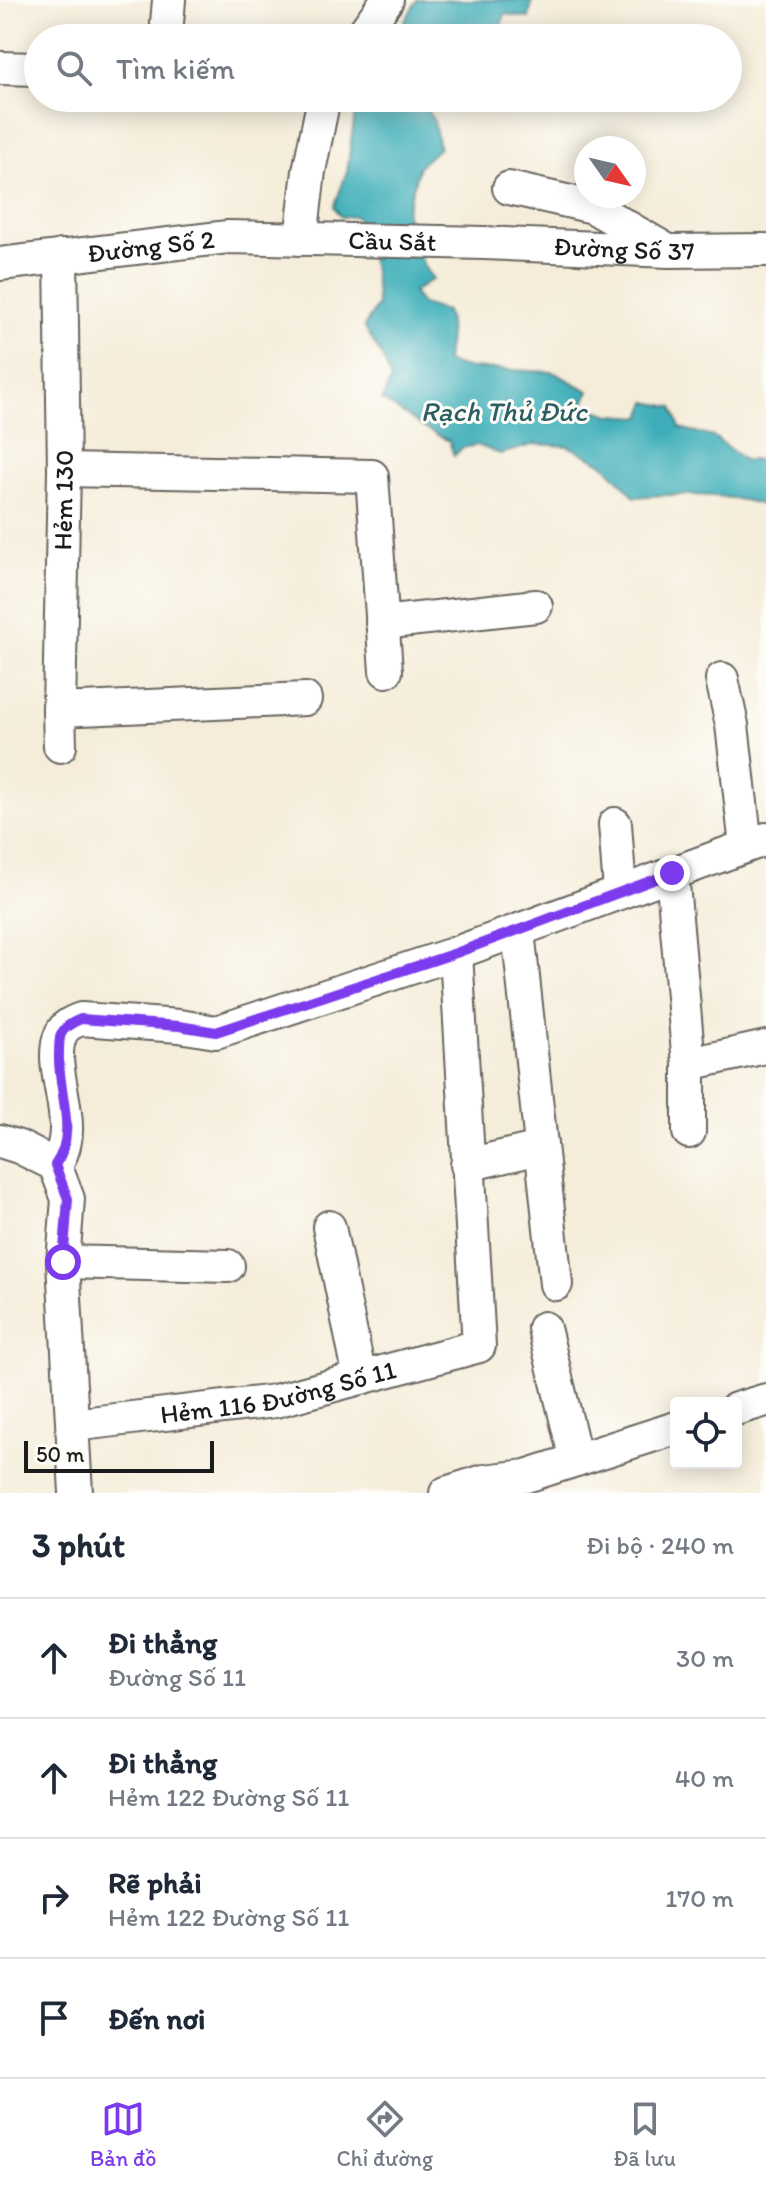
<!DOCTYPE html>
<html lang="vi">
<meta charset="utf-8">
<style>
body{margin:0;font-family:Itim,sans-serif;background:#f6f6f7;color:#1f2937}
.controls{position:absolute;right:24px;bottom:24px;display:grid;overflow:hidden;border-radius:8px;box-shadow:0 4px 20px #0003}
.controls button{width:72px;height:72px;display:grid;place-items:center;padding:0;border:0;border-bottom:2px solid #e0e1e3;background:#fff;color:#1f2937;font:40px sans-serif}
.compass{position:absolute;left:574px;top:136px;width:72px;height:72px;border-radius:50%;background:#fff;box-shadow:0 4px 20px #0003;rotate:124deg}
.scale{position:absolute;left:24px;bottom:20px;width:190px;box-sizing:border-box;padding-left:8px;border:4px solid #1c1c1c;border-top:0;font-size:22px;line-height:28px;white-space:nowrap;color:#1c1c1c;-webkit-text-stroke:6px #fdfcf7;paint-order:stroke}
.stop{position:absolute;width:24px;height:24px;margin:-18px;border:6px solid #7c3aed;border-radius:50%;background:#fff}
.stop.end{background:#7c3aed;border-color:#fff;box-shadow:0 2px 8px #0008}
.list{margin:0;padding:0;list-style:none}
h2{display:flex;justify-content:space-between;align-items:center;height:104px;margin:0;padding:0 32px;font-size:34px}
h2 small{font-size:26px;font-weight:400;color:#747a83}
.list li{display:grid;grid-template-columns:52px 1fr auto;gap:24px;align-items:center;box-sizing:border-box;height:120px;padding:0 32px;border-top:2px solid #e0e1e3}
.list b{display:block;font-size:30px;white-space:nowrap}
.list p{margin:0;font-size:26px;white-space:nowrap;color:#747a83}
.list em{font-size:26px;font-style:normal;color:#747a83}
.icon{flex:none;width:44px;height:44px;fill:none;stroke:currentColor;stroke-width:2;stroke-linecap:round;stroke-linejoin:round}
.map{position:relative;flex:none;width:766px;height:1493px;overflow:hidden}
.search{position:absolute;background:#fff;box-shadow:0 4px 20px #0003;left:24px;right:24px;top:24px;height:88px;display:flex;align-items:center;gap:20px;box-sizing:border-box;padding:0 28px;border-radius:44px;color:#747a83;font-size:30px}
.sheet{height:584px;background:#fff}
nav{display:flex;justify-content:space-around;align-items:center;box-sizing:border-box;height:112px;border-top:2px solid #e0e1e3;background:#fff;font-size:22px;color:#747a83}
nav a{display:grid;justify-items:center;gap:4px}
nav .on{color:#7c3aed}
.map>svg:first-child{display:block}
.water{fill:#3eaeb9;stroke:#2d656a;stroke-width:2}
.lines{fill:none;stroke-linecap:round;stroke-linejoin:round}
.minor-casing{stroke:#68655e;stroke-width:36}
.minor{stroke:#fff;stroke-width:32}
.route{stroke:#7c3aed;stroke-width:10}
.labels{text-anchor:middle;stroke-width:6;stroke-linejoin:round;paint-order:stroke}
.street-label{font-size:26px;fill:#1c1c1c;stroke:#fdfcf7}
.water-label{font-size:28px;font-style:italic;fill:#2b5e63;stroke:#fdfcf7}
</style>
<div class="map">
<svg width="766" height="1493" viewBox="0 0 766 1493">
<rect width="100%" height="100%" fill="#fdfcf7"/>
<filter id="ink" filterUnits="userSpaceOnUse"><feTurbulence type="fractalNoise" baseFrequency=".0125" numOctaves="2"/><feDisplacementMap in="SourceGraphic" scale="16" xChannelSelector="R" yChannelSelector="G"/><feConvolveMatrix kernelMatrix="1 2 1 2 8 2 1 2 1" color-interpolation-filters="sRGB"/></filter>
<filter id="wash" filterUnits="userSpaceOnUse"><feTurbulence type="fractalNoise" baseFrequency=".006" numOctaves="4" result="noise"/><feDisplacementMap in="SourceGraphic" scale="32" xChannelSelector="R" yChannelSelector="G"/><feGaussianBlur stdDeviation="1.8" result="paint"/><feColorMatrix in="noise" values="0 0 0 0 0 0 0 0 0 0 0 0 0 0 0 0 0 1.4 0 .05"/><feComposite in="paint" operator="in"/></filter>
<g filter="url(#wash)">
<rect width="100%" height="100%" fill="#f5edda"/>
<g class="water">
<path d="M417,0H532L529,18L505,14L497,38H386L399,31Z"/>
<path d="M357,98H432L427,110L434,121L439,148L419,166L406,213L424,266L433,279L413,292L421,304L446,311C453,329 447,343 446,362L466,368L553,372L589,391L583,406L611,415L642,417L647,402L673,407L680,428L714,437L744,460H766V506C725,493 678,493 635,497L604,464L568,446L536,444L500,454L477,445L462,448L454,456L449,441L426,429L382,400L391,380L383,358L364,327L377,305L374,271L356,216L341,217L334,207L347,172Z"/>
</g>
</g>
<g filter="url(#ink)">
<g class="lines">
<defs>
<g id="minor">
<path d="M167,23L169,0"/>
<path d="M360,38L387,0"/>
<path d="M0,68L38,69"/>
<path d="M509,188L593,207L665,249"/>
<path d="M301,239L309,171L324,98"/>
<path id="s1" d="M0,264L228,237L484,243L669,251L766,250"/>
<path d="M64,470L372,476L386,671"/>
<path d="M382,623L536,606"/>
<path d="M722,679L732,725L746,846"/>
<path d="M59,710L305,699"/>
<path id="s2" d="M60,746L59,710L64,470L61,256"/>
<path d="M615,824L620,892"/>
<path d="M672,873L689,1064V1132"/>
<path d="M518,931L556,1284"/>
<path d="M689,1064L766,1047"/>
<path d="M0,1141L19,1147L55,1165L68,1199L63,1262L76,1493"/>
<path d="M55,1165C84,1125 45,1070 61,1034C65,1025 73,1022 81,1019L179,1026L216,1032L456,953L766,839"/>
<path d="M467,1165L540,1148"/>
<path d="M329,1227L360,1378"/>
<path d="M63,1262L228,1266"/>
<path d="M544,1328L576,1460"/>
<path d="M736,1409L766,1400"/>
<path id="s3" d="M73,1425L275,1401L479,1346L456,953"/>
<path d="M446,1493L484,1481L526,1476L676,1428"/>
</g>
</defs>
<use href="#minor" class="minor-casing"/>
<use href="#minor" class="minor"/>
</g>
</g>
<g class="lines" filter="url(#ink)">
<path class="route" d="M63,1262L68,1199L55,1165C79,1132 57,1090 59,1053C59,1048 59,1039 61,1034C65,1026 73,1022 81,1019L179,1026L216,1032L456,953L672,873"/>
</g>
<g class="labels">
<g class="street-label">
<text dy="9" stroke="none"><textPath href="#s1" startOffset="394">Cầu Sắt</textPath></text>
<text dy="9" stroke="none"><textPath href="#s1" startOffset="152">Đường Số 2</textPath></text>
<text dy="9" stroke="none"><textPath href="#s1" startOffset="626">Đường Số 37</textPath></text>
<text dy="9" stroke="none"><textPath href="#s2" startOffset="246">Hẻm 130</textPath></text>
<text dy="9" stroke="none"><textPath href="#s3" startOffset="208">Hẻm 116 Đường Số 11</textPath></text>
</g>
<g class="water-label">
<text x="504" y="421">Rạch Thủ Đức</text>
</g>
</g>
</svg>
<div class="controls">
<button><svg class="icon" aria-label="locate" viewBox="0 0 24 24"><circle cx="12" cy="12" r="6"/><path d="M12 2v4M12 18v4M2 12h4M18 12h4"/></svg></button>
</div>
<svg class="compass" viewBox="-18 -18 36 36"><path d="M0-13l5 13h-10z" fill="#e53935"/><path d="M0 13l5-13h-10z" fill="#747a83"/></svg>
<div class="scale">50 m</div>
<div class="stop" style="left:63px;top:1262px"></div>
<div class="stop end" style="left:672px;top:873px"></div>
<div class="search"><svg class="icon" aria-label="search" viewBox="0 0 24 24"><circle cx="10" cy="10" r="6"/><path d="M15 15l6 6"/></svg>Tìm kiếm</div>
</div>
<section class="sheet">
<h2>3 phút<small>Đi bộ · 240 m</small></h2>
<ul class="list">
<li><svg class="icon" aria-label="ahead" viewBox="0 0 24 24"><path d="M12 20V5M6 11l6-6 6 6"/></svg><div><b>Đi thẳng</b><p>Đường Số 11</p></div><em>30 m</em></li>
<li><svg class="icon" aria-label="ahead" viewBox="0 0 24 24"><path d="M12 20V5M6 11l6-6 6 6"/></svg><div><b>Đi thẳng</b><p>Hẻm 122 Đường Số 11</p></div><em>40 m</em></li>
<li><svg class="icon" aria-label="right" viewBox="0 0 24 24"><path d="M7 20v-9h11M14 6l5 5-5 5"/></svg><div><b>Rẽ phải</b><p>Hẻm 122 Đường Số 11</p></div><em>170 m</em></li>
<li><svg class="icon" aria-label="arrive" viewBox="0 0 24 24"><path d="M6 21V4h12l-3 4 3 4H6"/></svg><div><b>Đến nơi</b></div></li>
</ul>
</section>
<nav>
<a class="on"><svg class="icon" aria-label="map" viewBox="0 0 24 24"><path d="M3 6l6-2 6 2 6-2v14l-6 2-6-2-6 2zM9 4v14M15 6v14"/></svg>Bản đồ</a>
<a><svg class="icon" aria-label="directions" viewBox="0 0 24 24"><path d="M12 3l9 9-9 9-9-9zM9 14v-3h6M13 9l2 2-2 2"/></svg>Chỉ đường</a>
<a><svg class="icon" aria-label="saved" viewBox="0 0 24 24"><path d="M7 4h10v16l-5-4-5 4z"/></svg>Đã lưu</a>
</nav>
